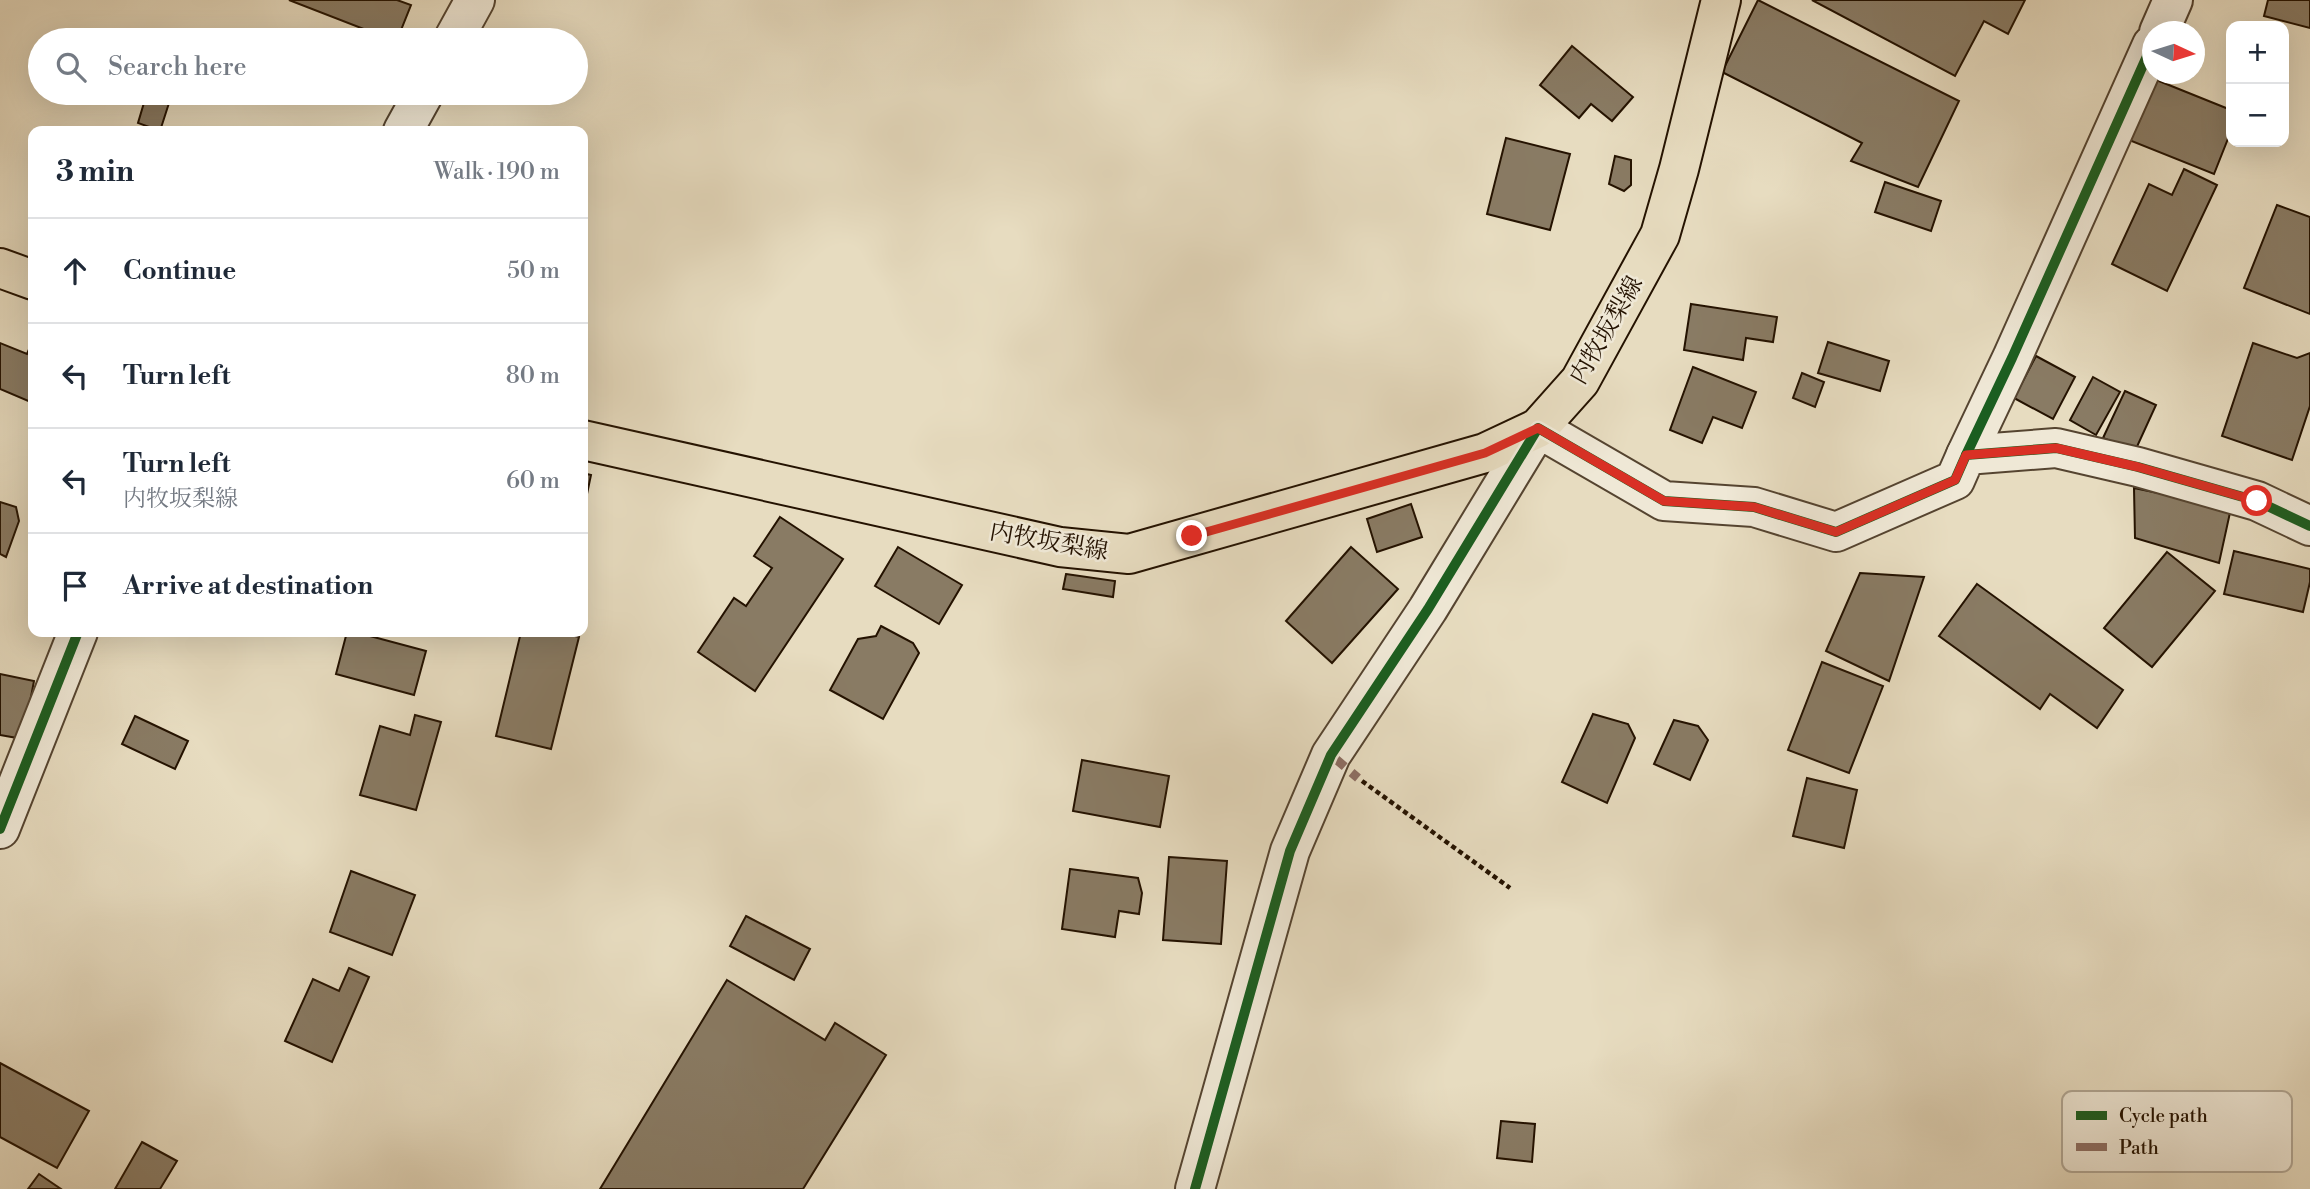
<!DOCTYPE html>
<meta charset="utf-8">
<style>
body{margin:0;font-family:"Libre Bodoni","Noto Serif JP",serif;background:#f2f2f3;color:#1f2937}
.controls{position:absolute;right:21px;top:21px;display:grid;overflow:hidden;border-radius:14px;box-shadow:0 7px 28px #0002}
.controls button{width:63px;height:63px;display:grid;place-items:center;padding:0;border:0;border-bottom:2px solid #e0e1e3;background:#fff;color:#1f2937;font:35px sans-serif}
.compass{position:absolute;left:2142px;top:21px;width:63px;height:63px;border-radius:50%;background:#fff;box-shadow:0 7px 28px #0002;rotate:94deg}
.stop{position:absolute;width:21px;height:21px;margin:-16px;border:5px solid #d93025;border-radius:50%;background:#fff}
.stop.end{background:#d93025;border-color:#fff;box-shadow:0 2px 7px #0008}
.list{margin:0;padding:0;list-style:none}
h2{display:flex;justify-content:space-between;align-items:center;height:91px;margin:0;padding:0 28px;font-size:30px}
h2 small{font-size:23px;font-weight:400;color:#747a83}
.list li{display:grid;grid-template-columns:46px 1fr auto;gap:21px;align-items:center;box-sizing:border-box;height:105px;padding:0 28px;border-top:2px solid #e0e1e3}
.list b{display:block;font-size:26px;white-space:nowrap}
.list p{margin:0;font-size:23px;white-space:nowrap;color:#747a83}
.list em{font-size:23px;font-style:normal;color:#747a83}
.icon{flex:none;width:38px;height:38px;fill:none;stroke:currentColor;stroke-width:2;stroke-linecap:round;stroke-linejoin:round}
.map{position:relative;flex:none;width:2310px;height:1189px;overflow:hidden}
.search{position:absolute;background:#fff;box-shadow:0 7px 28px #0002;left:28px;top:28px;width:560px;height:77px;display:flex;align-items:center;gap:18px;box-sizing:border-box;padding:0 24px;border-radius:38px;color:#747a83;font-size:26px}
.panel{position:absolute;background:#fff;box-shadow:0 7px 28px #0002;left:28px;top:126px;width:560px;height:511px;border-radius:14px}
.map>svg:first-child{display:block}
.building{fill:#897b64;stroke:#241200;stroke-width:2}
.lines{fill:none;stroke-linecap:round;stroke-linejoin:round}
.minor-casing{stroke:#554430;stroke-width:42}
.major-casing{stroke:#241200;stroke-width:42}
.path{stroke:#241200;stroke-width:4.5;stroke-dasharray:5 3.5;stroke-linecap:butt}
.minor{stroke:#efe8d6;stroke-width:38}
.major{stroke:#e7dcc0;stroke-width:38}
.quiet{stroke:#8d6e63;stroke-width:9;stroke-dasharray:18 9;stroke-linecap:butt}
.cycleway-casing{stroke:#efe8d6;stroke-width:15}
.cycleway{stroke:#1b5e20;stroke-width:10}
.route{stroke:#d93025;stroke-width:9}
.labels{text-anchor:middle;stroke-width:5;stroke-linejoin:round;paint-order:stroke}
.street-label{font-size:24px;fill:#241200;stroke:#efe8d6}
.key{fill:#efe8d6;stroke:#b2a896;stroke-width:2}
.key-label{font-size:19px;fill:#241200}
</style>
<div class="map">
<svg width="2310" height="1189" viewBox="0 0 2310 1189">
<rect width="100%" height="100%" fill="#e7dcc0"/>
<filter id="stains"><feTurbulence type="fractalNoise" baseFrequency=".00286" numOctaves="4"/><feColorMatrix values="0 0 0 0 .2 0 0 0 0 .09 0 0 0 0 .02 0 0 0 .5 -.17"/></filter>
<radialGradient id="worn" r=".72"><stop offset=".6" stop-color="#630" stop-opacity="0"/><stop offset="1" stop-color="#630" stop-opacity=".3"/></radialGradient>
<g class="building">
<path d="M289,0H397L411,5L397,40H392Z"/>
<path d="M1758,0L1959,101L1918,187L1851,161L1862,143L1722,72Z"/>
<path d="M1812,0H2025L2008,34L1984,21L1955,76Z"/>
<path d="M2268,0H2310V28L2264,16Z"/>
<path d="M1572,46L1633,97L1612,121L1591,104L1579,118L1540,85Z"/>
<path d="M2144,75L2231,110V131L2214,174L2119,136Z"/>
<path d="M146,96L169,103L160,131L138,123Z"/>
<path d="M1506,138L1570,154L1550,230L1487,214Z"/>
<path d="M1615,156L1631,160V185L1624,191L1609,184Z"/>
<path d="M2184,169L2217,185L2167,291L2112,264L2149,184L2172,195Z"/>
<path d="M1885,182L1941,201L1931,231L1875,212Z"/>
<path d="M2277,205L2310,217V314L2244,288Z"/>
<path d="M1691,304L1777,317L1773,342L1746,338L1743,360L1684,350Z"/>
<path d="M33,340V403L0,389V343L27,354Z"/>
<path d="M1828,342L1889,361L1880,391L1818,373Z"/>
<path d="M2253,343L2297,358L2310,353V406L2292,460L2222,436Z"/>
<path d="M2036,356L2075,377L2053,419L2014,398Z"/>
<path d="M1693,367L1756,392L1742,428L1713,417L1702,443L1670,430Z"/>
<path d="M1802,373L1824,382L1815,407L1793,398Z"/>
<path d="M2093,377L2120,392L2096,435L2070,420Z"/>
<path d="M2125,391L2156,405L2135,451L2103,438Z"/>
<path d="M583,473L591,475L583,513Z"/>
<path d="M2134,488L2231,508L2219,563L2135,538Z"/>
<path d="M0,502L16,507L19,521L6,557L0,554Z"/>
<path d="M1411,504L1422,537L1377,552L1367,519Z"/>
<path d="M780,517L843,559L755,691L698,652L734,598L746,606L772,568L754,556Z"/>
<path d="M898,547L962,585L939,624L875,586Z"/>
<path d="M1351,547L1398,589L1332,663L1286,621Z"/>
<path d="M2234,551L2310,569V582L2303,612L2224,594Z"/>
<path d="M2167,552L2215,591L2152,667L2104,628Z"/>
<path d="M1860,573L1924,577L1889,681L1826,651Z"/>
<path d="M1066,574L1115,581L1113,597L1063,589Z"/>
<path d="M1977,584L2123,690L2097,728L2050,694L2040,709L1939,636Z"/>
<path d="M881,626L913,643L919,653L883,719L830,690L858,639L876,636Z"/>
<path d="M347,632H355L426,651L414,695L336,674Z"/>
<path d="M521,632H559L579,637L551,749L496,736Z"/>
<path d="M1822,662L1883,686L1849,773L1788,750Z"/>
<path d="M0,674L34,681L23,739L0,735Z"/>
<path d="M1593,714L1628,724L1635,738L1607,803L1562,782Z"/>
<path d="M415,715L441,722L416,810L360,795L380,726L410,735Z"/>
<path d="M135,716L188,741L175,769L122,744Z"/>
<path d="M1674,720L1698,726L1708,740L1690,780L1654,764Z"/>
<path d="M1082,760L1169,776L1160,827L1073,811Z"/>
<path d="M1807,778L1857,790L1844,848L1793,836Z"/>
<path d="M1169,857L1227,861L1221,944L1163,940Z"/>
<path d="M1070,869L1138,878L1142,893L1139,914L1119,911L1115,937L1062,929Z"/>
<path d="M351,871L415,895L392,955L330,932Z"/>
<path d="M746,916L810,949L794,980L730,946Z"/>
<path d="M349,968L369,977L332,1062L285,1041L313,979L339,991Z"/>
<path d="M727,980L825,1040L835,1023L886,1055L803,1189H600Z"/>
<path d="M0,1063L89,1111L57,1168L0,1137Z"/>
<path d="M1501,1121L1535,1124L1532,1162L1497,1158Z"/>
<path d="M142,1142L177,1161L160,1189H115Z"/>
<path d="M39,1174L61,1189H28Z"/>
</g>
<g class="lines">
<defs>
<g id="minor">
<path d="M2159,32L2173,0"/>
<path d="M453,40L475,0"/>
<path d="M403,131L424,93"/>
<path d="M1966,455L2012,358L2152,45"/>
<path d="M0,829L78,632"/>
<path d="M1195,1189L1290,851L1331,755L1428,609L1538,428L1664,501L1754,507L1836,532L1955,480L1966,455L2056,448L2138,467L2257,501L2310,526"/>
</g>
<g id="major">
<path d="M0,268L33,280"/>
<path d="M583,440L1060,547L1129,554L1485,453L1538,428L1580,381L1660,235L1679,169L1721,0"/>
</g>
</defs>
<use href="#minor" class="minor-casing"/>
<use href="#major" class="major-casing"/>
<path class="path" d="M1362,781L1510,888"/>
<use href="#minor" class="minor"/>
<use href="#major" class="major"/>
<path class="quiet" d="M1331,755L1358,778"/>
<defs>
<g id="cycleway">
<path d="M1966,455L2012,358L2152,45"/>
<path d="M0,829L78,632"/>
<path d="M1195,1189L1290,851L1331,755L1428,609L1538,428L1664,501L1754,507L1836,532L1955,480L1966,455L2056,448L2138,467L2257,501L2310,526"/>
</g>
</defs>
<use href="#cycleway" class="cycleway-casing"/>
<use href="#cycleway" class="cycleway"/>
</g>
<g class="lines">
<path class="route" d="M1192,536L1485,453L1538,428L1664,501L1754,507L1836,532L1955,480L1966,455L2056,448L2138,467L2257,501"/>
</g>
<g class="labels">
<g class="street-label">
<text transform="translate(1606 330) rotate(-60)" y="8">内牧坂梨線</text>
<text transform="translate(1049 541) rotate(10)" y="8">内牧坂梨線</text>
</g>
</g>
<rect x="2062" y="1091" width="230" height="81" rx="10" class="key"/>
<rect x="2076" y="1111" width="31" height="9" fill="#1b5e20"/>
<rect x="2076" y="1143" width="31" height="8" fill="#8d6e63"/>
<g class="key-label">
<text x="2119" y="1122">Cycle path</text>
<text x="2119" y="1154">Path</text>
</g>
<rect width="100%" height="100%" filter="url(#stains)"/>
<rect width="100%" height="100%" fill="url(#worn)"/>
</svg>
<div class="controls">
<button>+</button>
<button>−</button>
</div>
<svg class="compass" viewBox="-18 -18 36 36"><path d="M0-13l5 13h-10z" fill="#e53935"/><path d="M0 13l5-13h-10z" fill="#747a83"/></svg>
<div class="stop" style="left:2257px;top:501px"></div>
<div class="stop end" style="left:1192px;top:536px"></div>
<div class="search"><svg class="icon" aria-label="search" viewBox="0 0 24 24"><circle cx="10" cy="10" r="6"/><path d="M15 15l6 6"/></svg>Search here</div>
<section class="panel">
<h2>3 min<small>Walk · 190 m</small></h2>
<ul class="list">
<li><svg class="icon" aria-label="ahead" viewBox="0 0 24 24"><path d="M12 20V5M6 11l6-6 6 6"/></svg><div><b>Continue</b></div><em>50 m</em></li>
<li><svg class="icon" aria-label="left" viewBox="0 0 24 24"><path d="M17 20v-9H6M10 6l-5 5 5 5"/></svg><div><b>Turn left</b></div><em>80 m</em></li>
<li><svg class="icon" aria-label="left" viewBox="0 0 24 24"><path d="M17 20v-9H6M10 6l-5 5 5 5"/></svg><div><b>Turn left</b><p>内牧坂梨線</p></div><em>60 m</em></li>
<li><svg class="icon" aria-label="arrive" viewBox="0 0 24 24"><path d="M6 21V4h12l-3 4 3 4H6"/></svg><div><b>Arrive at destination</b></div></li>
</ul>
</section>
</div>
